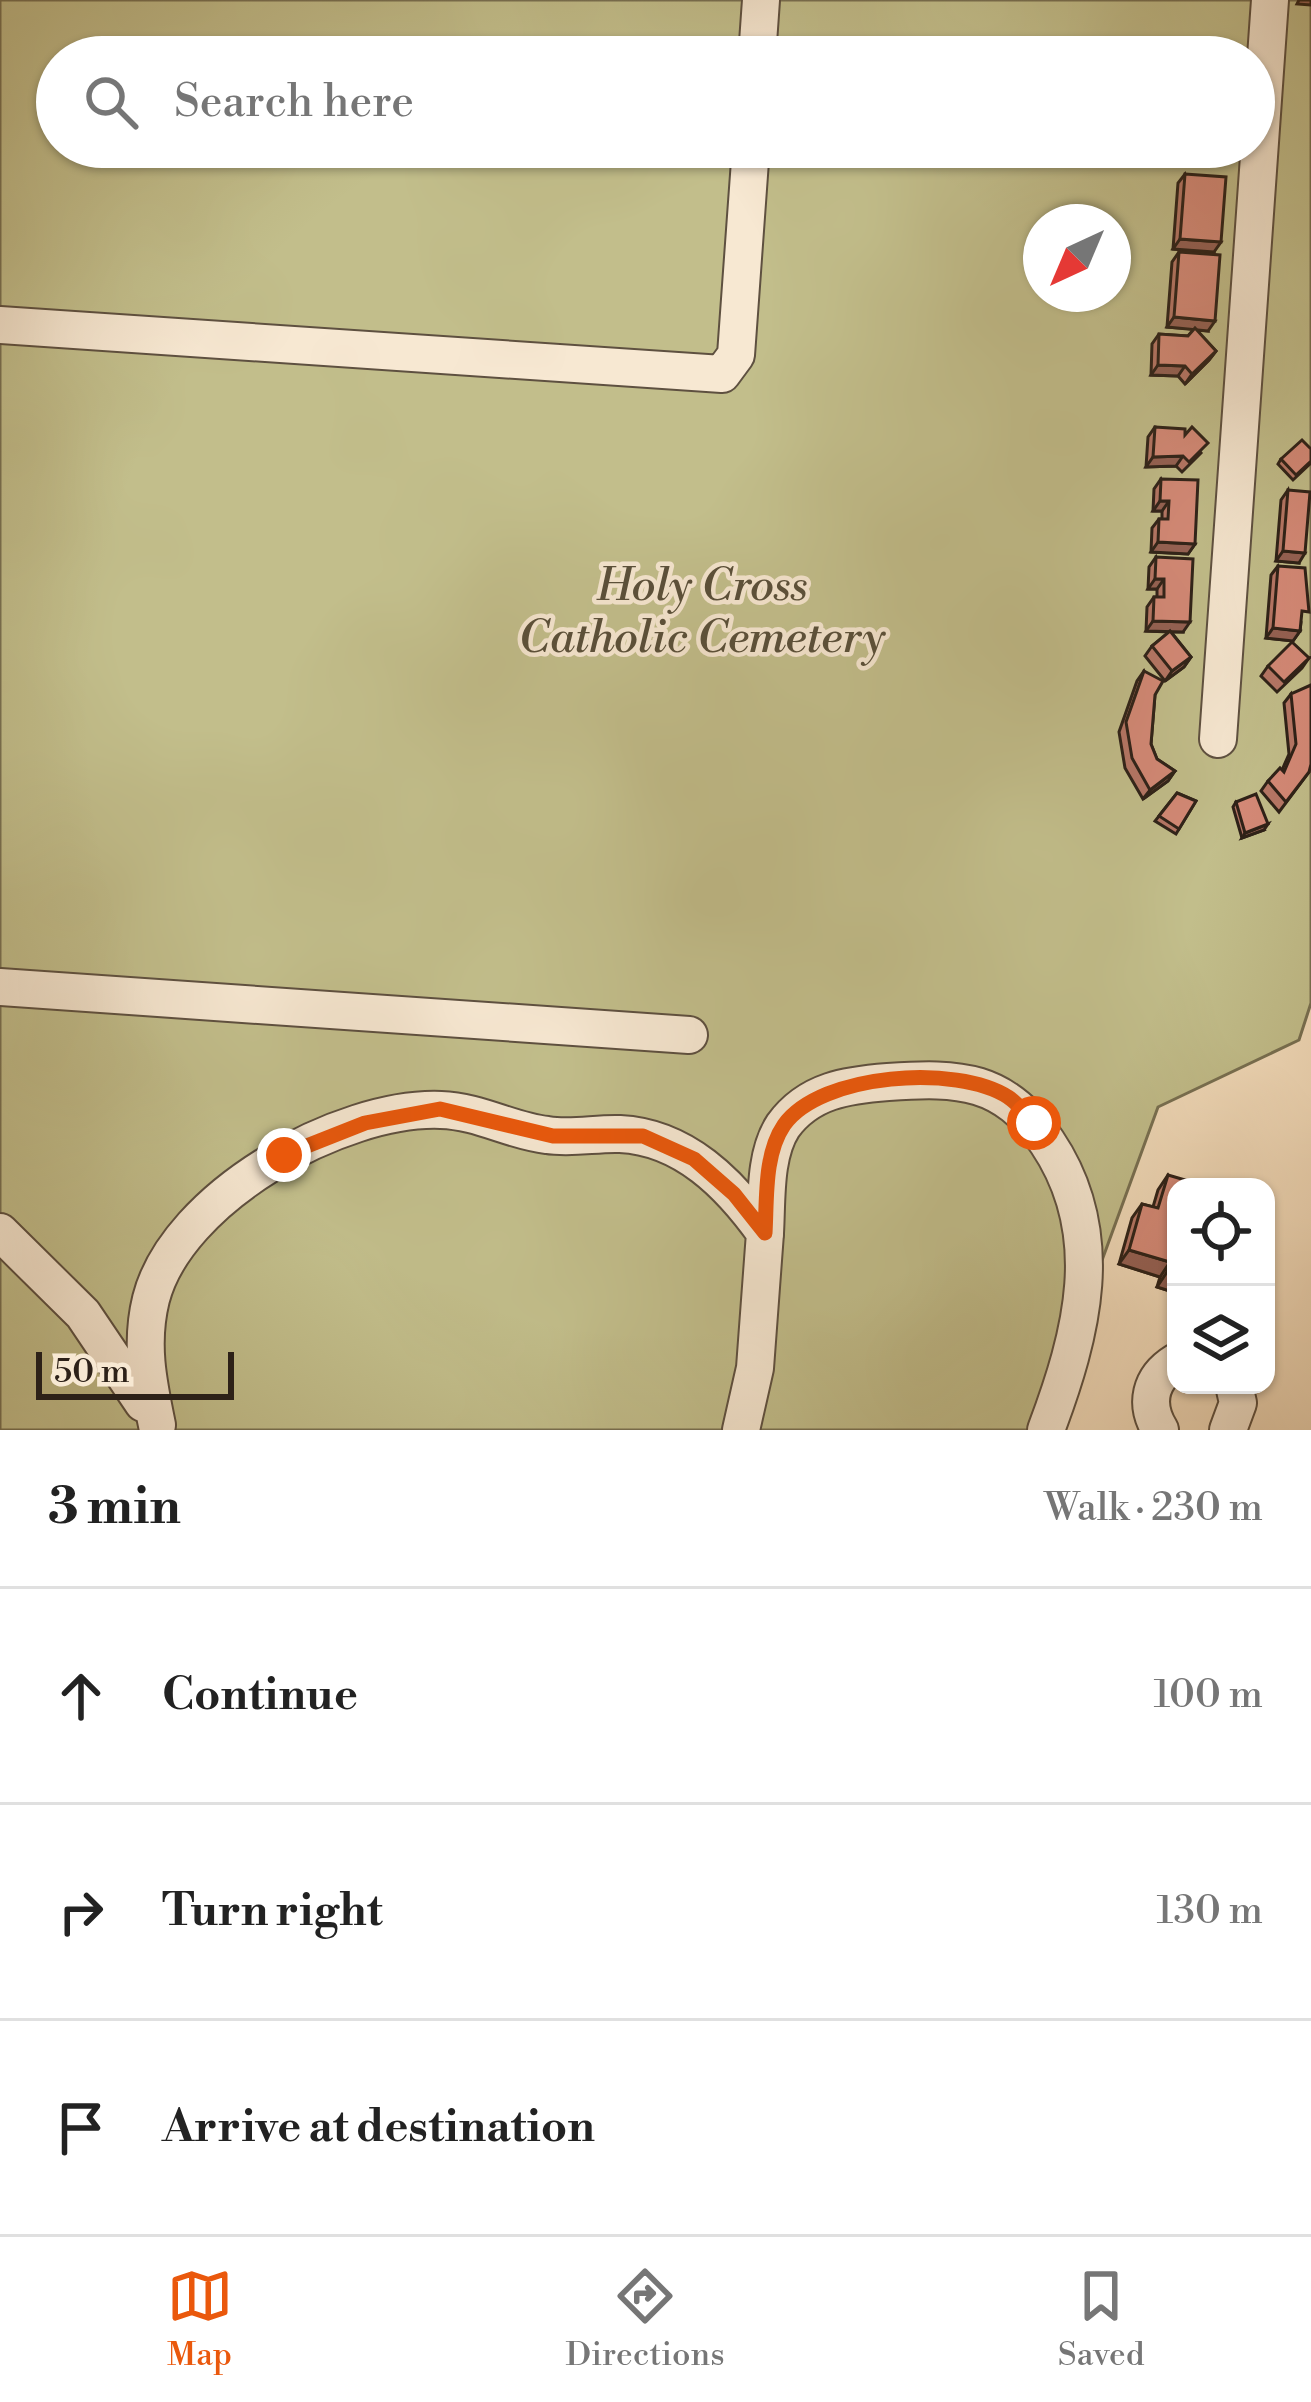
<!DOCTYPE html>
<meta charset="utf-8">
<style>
body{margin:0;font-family:"Libre Bodoni",serif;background:#f2f2f2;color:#222}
.controls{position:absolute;right:36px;bottom:36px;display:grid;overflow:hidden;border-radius:24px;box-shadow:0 3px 9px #0004}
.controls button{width:108px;height:108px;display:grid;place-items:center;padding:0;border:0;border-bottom:3px solid #e0e0e0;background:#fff;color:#222;font:60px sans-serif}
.compass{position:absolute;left:1023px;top:204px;width:108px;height:108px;border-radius:50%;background:#fff;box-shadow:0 3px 9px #0004;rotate:224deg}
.scale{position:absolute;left:36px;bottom:30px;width:198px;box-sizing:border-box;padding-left:12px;border:6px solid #2d2118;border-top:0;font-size:33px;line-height:42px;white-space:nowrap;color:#2d2118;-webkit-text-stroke:9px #f7e8d2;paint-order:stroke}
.stop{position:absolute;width:36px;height:36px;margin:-27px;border:9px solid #ea580c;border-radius:50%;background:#fff}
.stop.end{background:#ea580c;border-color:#fff;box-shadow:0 3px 12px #0008}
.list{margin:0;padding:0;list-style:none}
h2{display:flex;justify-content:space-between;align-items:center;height:156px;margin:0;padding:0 48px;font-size:51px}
h2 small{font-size:39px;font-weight:400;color:#767676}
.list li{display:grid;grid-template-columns:78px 1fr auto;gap:36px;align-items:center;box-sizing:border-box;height:216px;padding:0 48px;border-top:3px solid #e0e0e0}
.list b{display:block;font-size:45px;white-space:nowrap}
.list em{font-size:39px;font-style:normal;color:#767676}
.icon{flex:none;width:66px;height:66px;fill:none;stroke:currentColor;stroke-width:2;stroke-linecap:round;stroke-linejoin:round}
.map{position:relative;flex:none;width:1311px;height:1430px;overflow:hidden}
.search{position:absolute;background:#fff;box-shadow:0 3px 9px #0004;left:36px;right:36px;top:36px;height:132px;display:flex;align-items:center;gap:30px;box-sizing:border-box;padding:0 42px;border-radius:66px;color:#767676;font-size:45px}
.sheet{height:804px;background:#fff}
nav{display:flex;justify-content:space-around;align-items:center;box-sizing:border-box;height:168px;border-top:3px solid #e0e0e0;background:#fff;font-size:33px;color:#767676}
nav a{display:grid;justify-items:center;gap:6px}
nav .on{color:#ea580c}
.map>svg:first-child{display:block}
.green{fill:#c2be8b;stroke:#787052;stroke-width:3;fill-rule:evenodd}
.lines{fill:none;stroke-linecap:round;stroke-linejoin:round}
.minor-casing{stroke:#5e5040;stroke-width:40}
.minor{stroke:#f7e8d2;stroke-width:36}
.wall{fill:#b77767;stroke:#2d2118;stroke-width:3}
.shaded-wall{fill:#956154;stroke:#2d2118;stroke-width:3}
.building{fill:#d58a78;stroke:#2d2118;stroke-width:3}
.route{stroke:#ea580c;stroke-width:15}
.labels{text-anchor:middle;stroke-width:9;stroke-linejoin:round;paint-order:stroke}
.park-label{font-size:45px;font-style:italic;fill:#5a503a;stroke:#f7e8d2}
</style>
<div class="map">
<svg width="1311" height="1430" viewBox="0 0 1311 1430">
<rect width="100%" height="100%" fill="#f2dbba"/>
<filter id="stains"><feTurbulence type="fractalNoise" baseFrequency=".00167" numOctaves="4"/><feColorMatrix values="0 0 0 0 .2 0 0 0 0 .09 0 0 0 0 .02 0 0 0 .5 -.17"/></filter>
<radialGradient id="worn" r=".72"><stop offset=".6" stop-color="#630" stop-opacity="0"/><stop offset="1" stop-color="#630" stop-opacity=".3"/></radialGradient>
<path class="green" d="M0,0H1311V1003L1299,1040L1158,1107L1040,1430H0ZM57,57H1254V147H57ZM1041,222H1113V294H1041Z"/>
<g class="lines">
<defs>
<g id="minor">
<path d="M757,57L761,0"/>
<path d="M0,325L722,374L736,355L751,147"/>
<path d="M1218,739L1270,0"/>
<path d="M0,987L689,1035"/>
<path d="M0,1232L83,1314L143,1403"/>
<path d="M765,1233C767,1200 764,1155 783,1126C809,1090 848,1085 888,1082C960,1077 1004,1079 1047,1142C1109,1234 1082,1334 1046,1430"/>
<path d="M157,1425C148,1382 140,1343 151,1299C177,1197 341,1106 441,1110C479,1111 511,1131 547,1135C572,1139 596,1133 620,1134C684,1137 730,1184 765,1233L755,1368L741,1430"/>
<path d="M1160,1430C1144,1404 1150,1378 1176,1362"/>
<path d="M1228,1430L1238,1403L1234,1385"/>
</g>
</defs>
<use href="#minor" class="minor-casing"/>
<use href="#minor" class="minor"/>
</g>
<g class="wall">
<path d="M1185,174L1214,252L1173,249L1178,183Z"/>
<path d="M1179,252L1208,331L1196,330L1216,351L1209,360L1185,384L1178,376L1151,375L1152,344L1159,334L1188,336L1194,329L1167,327L1172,262Z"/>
<path d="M1155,427L1185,435L1201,453L1182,472L1176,466L1146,467L1148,437Z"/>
<path d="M1311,449V463L1293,480L1278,464L1281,459Z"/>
<path d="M1161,479L1195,544L1188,554L1151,552L1152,528L1159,519H1162V511H1153L1154,489Z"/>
<path d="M1288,490L1299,563L1276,561L1281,500Z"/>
<path d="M1156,557L1183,632H1171L1191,657L1184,667L1165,681L1145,656L1152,646L1170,632L1146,631L1147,607L1154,597H1157V589H1148L1149,567Z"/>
<path d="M1278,566L1301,622L1300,631L1293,641L1266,638L1271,575Z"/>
<path d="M1309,658L1302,668L1277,692L1261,676L1268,666Z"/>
<path d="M1144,671L1155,695L1151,744L1157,759L1175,771L1168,781L1143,799L1125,768L1119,732L1137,681Z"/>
<path d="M1291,694L1309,772L1279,812L1261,791L1268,781L1282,770L1289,754L1284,703Z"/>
<path d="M1177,793L1196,801L1176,834L1155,821Z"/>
<path d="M1236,802L1264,830L1242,838L1233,807Z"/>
<path d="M1168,1175L1176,1187V1293L1157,1287L1160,1277L1119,1264L1132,1218L1142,1204L1153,1207L1158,1190Z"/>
</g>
<g class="shaded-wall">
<path d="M1299,0H1311V5L1297,4Z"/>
<path d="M1180,239L1221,242L1214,252L1173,249Z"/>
<path d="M1174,317L1215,321L1208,331L1167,327Z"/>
<path d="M1216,351L1209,360L1185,384L1192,374Z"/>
<path d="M1158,365L1185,366L1178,376L1151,375Z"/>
<path d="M1183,456L1176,466L1146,467L1153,457Z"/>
<path d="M1160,501H1169L1162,511H1153Z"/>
<path d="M1158,542L1195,544L1188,554L1151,552Z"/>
<path d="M1283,551L1305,553L1299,563L1276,561Z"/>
<path d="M1155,579H1164L1157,589H1148Z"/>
<path d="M1153,621L1190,622L1183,632L1146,631Z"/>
<path d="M1273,628L1300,631L1293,641L1266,638Z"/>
<path d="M1191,657L1184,667L1165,681L1172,671Z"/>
<path d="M1175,771L1168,781L1143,799L1150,790Z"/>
<path d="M1268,824L1264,830L1242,838L1245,833Z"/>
<path d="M1129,1250L1170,1262L1160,1277L1119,1264Z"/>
<path d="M1167,1272L1176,1275V1293L1157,1287Z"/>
</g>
<g class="building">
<path d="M1185,174L1226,177L1221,242L1180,239Z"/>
<path d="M1179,252L1220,255L1215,321L1174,317Z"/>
<path d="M1195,328L1216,351L1192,374L1185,366L1158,365L1159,334L1188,336Z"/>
<path d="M1155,427L1185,429V435L1192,427L1208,443L1189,462L1183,456L1153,457Z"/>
<path d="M1302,440L1311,449V461L1296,475L1281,459Z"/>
<path d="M1161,479L1198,480L1195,544L1158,542L1159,519H1168L1169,501H1160Z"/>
<path d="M1288,490L1310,492L1305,553L1283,551Z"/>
<path d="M1156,557L1193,559L1190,622L1153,621L1154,597H1164V579H1155Z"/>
<path d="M1278,566L1305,568L1309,612L1302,611L1300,631L1273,628Z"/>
<path d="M1170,631L1191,657L1172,671L1152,646Z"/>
<path d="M1292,642L1309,658L1284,682L1268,666Z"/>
<path d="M1144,671L1163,681L1155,695L1151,744L1157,759L1175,771L1150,790L1132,758L1126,722Z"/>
<path d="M1311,685V764L1309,772L1286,802L1268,781L1280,768L1284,772L1296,744L1291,694Z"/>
<path d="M1177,793L1196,801L1179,829L1159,816Z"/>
<path d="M1256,794L1268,824L1245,833L1236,802Z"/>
<path d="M1168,1175L1209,1187H1176V1275L1167,1272L1170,1262L1129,1250L1142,1204L1158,1208Z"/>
</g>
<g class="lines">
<path class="route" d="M284,1155L365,1123L440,1109L553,1136H643L694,1159L734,1194L765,1233C767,1199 764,1154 784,1125C821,1073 957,1064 1008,1097C1018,1103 1026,1115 1034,1123"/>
</g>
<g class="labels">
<g class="park-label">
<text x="702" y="600">Holy Cross<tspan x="702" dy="52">Catholic Cemetery</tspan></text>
</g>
</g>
<rect width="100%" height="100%" filter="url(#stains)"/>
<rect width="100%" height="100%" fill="url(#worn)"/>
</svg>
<div class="controls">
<button><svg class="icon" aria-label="locate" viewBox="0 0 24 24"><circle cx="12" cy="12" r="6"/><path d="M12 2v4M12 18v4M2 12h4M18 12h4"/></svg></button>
<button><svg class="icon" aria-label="layers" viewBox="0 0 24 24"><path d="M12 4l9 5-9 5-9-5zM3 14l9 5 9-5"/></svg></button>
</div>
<svg class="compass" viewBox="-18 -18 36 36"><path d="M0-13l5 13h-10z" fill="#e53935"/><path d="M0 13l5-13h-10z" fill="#767676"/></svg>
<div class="scale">50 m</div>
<div class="stop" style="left:1034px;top:1123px"></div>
<div class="stop end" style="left:284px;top:1155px"></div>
<div class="search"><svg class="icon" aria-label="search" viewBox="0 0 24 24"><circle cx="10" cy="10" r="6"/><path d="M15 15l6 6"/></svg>Search here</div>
</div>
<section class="sheet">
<h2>3 min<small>Walk · 230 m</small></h2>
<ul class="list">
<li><svg class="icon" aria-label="ahead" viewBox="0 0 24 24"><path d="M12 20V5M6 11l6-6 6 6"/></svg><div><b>Continue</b></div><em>100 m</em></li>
<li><svg class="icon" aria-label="right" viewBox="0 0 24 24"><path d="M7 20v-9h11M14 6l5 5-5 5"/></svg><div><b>Turn right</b></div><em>130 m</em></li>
<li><svg class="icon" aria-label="arrive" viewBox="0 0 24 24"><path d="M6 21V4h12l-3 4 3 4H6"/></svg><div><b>Arrive at destination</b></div></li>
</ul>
</section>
<nav>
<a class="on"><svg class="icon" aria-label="map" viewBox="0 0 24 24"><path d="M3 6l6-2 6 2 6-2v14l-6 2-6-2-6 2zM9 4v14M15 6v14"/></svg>Map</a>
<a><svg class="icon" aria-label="directions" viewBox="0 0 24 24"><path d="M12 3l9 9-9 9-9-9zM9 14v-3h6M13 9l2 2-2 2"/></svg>Directions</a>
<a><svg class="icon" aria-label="saved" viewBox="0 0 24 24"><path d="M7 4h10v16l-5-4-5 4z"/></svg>Saved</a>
</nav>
